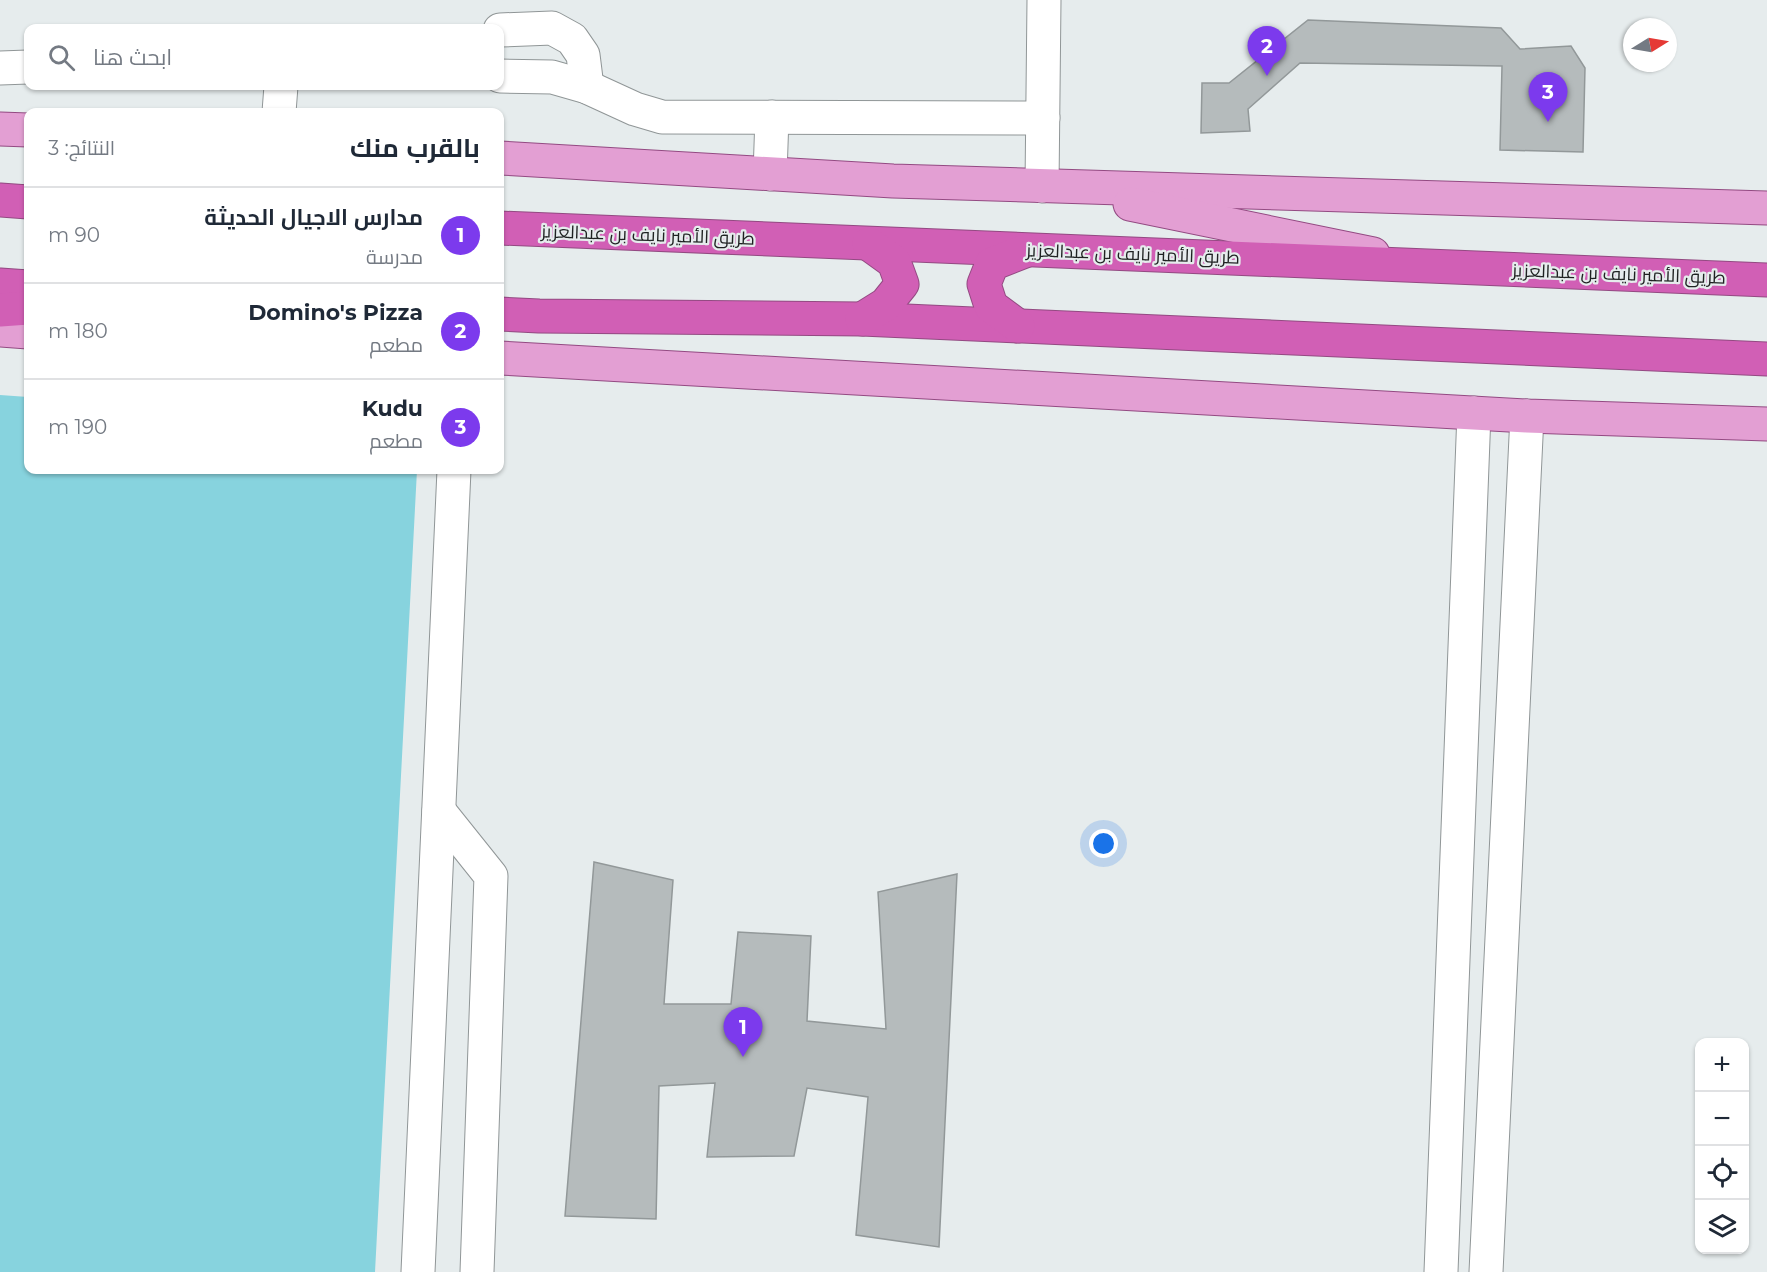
<!DOCTYPE html>
<html lang="ar">
<meta charset="utf-8">
<style>
body{margin:0;font-family:Montserrat,Cairo,sans-serif;background:#f6f6f7;color:#1f2937;direction:rtl}
.controls{position:absolute;right:18px;bottom:18px;display:grid;overflow:hidden;border-radius:12px;box-shadow:0 2px 4px #0004}
.controls button{width:54px;height:54px;display:grid;place-items:center;padding:0;border:0;border-bottom:2px solid #e0e1e3;background:#fff;color:#1f2937;font:30px sans-serif}
.compass{position:absolute;left:1623px;top:18px;width:54px;height:54px;border-radius:50%;background:#fff;box-shadow:0 2px 4px #0004;rotate:79deg}
.you{position:absolute;left:1104px;top:844px;width:21px;height:21px;margin:-15px;border:4px solid #fff;border-radius:50%;background:#1a73e8;box-shadow:0 0 0 9px #1a73e833}
.badge{display:grid;place-items:center;width:39px;height:39px;border-radius:50%;background:#7c3aed;color:#fff;font-size:20px;font-weight:700}
.pin{position:absolute;translate:-50% -50px;filter:drop-shadow(0 2px 3px #0008)}
.pin::after{content:'';position:absolute;top:32px;width:21px;height:18px;background:inherit;clip-path:polygon(0 0,100% 0,50% 100%)}
.list{margin:0;padding:0;list-style:none}
h2{display:flex;justify-content:space-between;align-items:center;height:78px;margin:0;padding:0 24px;font-size:26px}
h2 small{font-size:20px;font-weight:400;color:#747a83}
.list li{display:grid;grid-template-columns:39px 1fr auto;gap:18px;align-items:center;box-sizing:border-box;height:96px;padding:0 24px;border-top:2px solid #e0e1e3}
.list b{display:block;font-size:22px;white-space:nowrap}
.list p{margin:0;font-size:20px;white-space:nowrap;color:#747a83}
.list em{font-size:20px;font-style:normal;color:#747a83}
.icon{flex:none;width:33px;height:33px;fill:none;stroke:currentColor;stroke-width:2;stroke-linecap:round;stroke-linejoin:round}
.map{position:relative;flex:none;width:1767px;height:1272px;overflow:hidden;direction:ltr}
.search{position:absolute;background:#fff;box-shadow:0 2px 4px #0004;left:24px;top:24px;width:480px;height:66px;display:flex;align-items:center;gap:15px;box-sizing:border-box;padding:0 21px;border-radius:12px;color:#747a83;font-size:22px}
.panel{position:absolute;background:#fff;box-shadow:0 2px 4px #0004;left:24px;top:108px;width:480px;height:366px;border-radius:12px;direction:rtl}
.map>svg:first-child{display:block}
.green{fill:#87d3de}
.building{fill:#b5bbbc;stroke:#929899;stroke-width:1.5}
.lines{fill:none;stroke-linecap:round;stroke-linejoin:round}
.minor-casing{stroke:#909697;stroke-width:35}
.major-casing{stroke:#934a82;stroke-width:35}
.highway-casing{stroke:#934a82;stroke-width:35}
.minor{stroke:#fff;stroke-width:33}
.major{stroke:#e39fd3;stroke-width:33}
.highway{stroke:#d15fb5;stroke-width:33}
.labels{text-anchor:middle;stroke-width:4.5;stroke-linejoin:round;paint-order:stroke}
.street-label{font-size:18px;fill:#1f2222;stroke:#e6eced}
</style>
<div class="map">
<svg width="1767" height="1272" viewBox="0 0 1767 1272">
<rect width="100%" height="100%" fill="#e6eced"/>
<path class="green" d="M0,395L28,397V470H417L375,1272H0Z"/>
<g class="building">
<path d="M1308,20L1501,28L1520,49L1571,46L1585,68L1583,152L1500,150L1502,66L1300,63L1248,109L1250,131L1201,133L1202,83H1229Z"/>
<path d="M594,862L673,880L664,1004H731L738,932L811,936L807,1021L886,1029L878,892L957,874L939,1247L856,1235L868,1097L807,1088L794,1156L707,1157L715,1083L659,1086L656,1219L565,1216Z"/>
</g>
<g class="lines">
<defs>
<g id="minor">
<path d="M500,30L552,28L572,39L583,55L587,87"/>
<path d="M0,68L28,67"/>
<path d="M500,76L552,77L587,87L635,109L662,117L1043,118"/>
<path d="M279,112L281,86"/>
<path d="M770,174L772,117"/>
<path d="M1042,186L1044,0"/>
<path d="M439,811L491,876L477,1272"/>
<path d="M418,1272L454,470"/>
<path d="M1441,1272L1474,413"/>
<path d="M1486,1272L1527,416"/>
</g>
<g id="major">
<path d="M0,129L28,130"/>
<path d="M500,158L893,181L1767,208"/>
<path d="M1130,204L1373,254"/>
<path d="M0,330L28,332"/>
<path d="M500,358L1527,416L1767,424"/>
</g>
<g id="highway">
<path d="M0,200L28,202"/>
<path d="M500,228L1767,280"/>
<path d="M0,285L28,287"/>
<path d="M0,310L28,308"/>
<path d="M500,314L539,316L862,319L1767,359"/>
<path d="M862,319L886,304L902,284L894,262L869,244"/>
<path d="M1018,326L991,306L984,284L992,264L1025,251"/>
</g>
</defs>
<use href="#minor" class="minor-casing"/>
<use href="#major" class="major-casing"/>
<use href="#highway" class="highway-casing"/>
<use href="#minor" class="minor"/>
<use href="#major" class="major"/>
<use href="#highway" class="highway"/>
</g>
<g class="labels">
<g class="street-label">
<text transform="translate(648 235) rotate(2)" y="6">طريق الأمير نايف بن عبدالعزيز</text>
<text transform="translate(1133 254) rotate(2)" y="6">طريق الأمير نايف بن عبدالعزيز</text>
<text transform="translate(1619 274) rotate(2)" y="6">طريق الأمير نايف بن عبدالعزيز</text>
</g>
</g>
</svg>
<div class="controls">
<button>+</button>
<button>−</button>
<button><svg class="icon" aria-label="locate" viewBox="0 0 24 24"><circle cx="12" cy="12" r="6"/><path d="M12 2v4M12 18v4M2 12h4M18 12h4"/></svg></button>
<button><svg class="icon" aria-label="layers" viewBox="0 0 24 24"><path d="M12 4l9 5-9 5-9-5zM3 14l9 5 9-5"/></svg></button>
</div>
<svg class="compass" viewBox="-18 -18 36 36"><path d="M0-13l5 13h-10z" fill="#e53935"/><path d="M0 13l5-13h-10z" fill="#747a83"/></svg>
<div class="you"></div>
<div class="pin badge" style="left:743px;top:1057px">1</div>
<div class="pin badge" style="left:1267px;top:76px">2</div>
<div class="pin badge" style="left:1548px;top:122px">3</div>
<div class="search"><svg class="icon" aria-label="search" viewBox="0 0 24 24"><circle cx="10" cy="10" r="6"/><path d="M15 15l6 6"/></svg>ابحث هنا</div>
<section class="panel">
<h2>بالقرب منك<small>النتائج: 3</small></h2>
<ul class="list">
<li><span class="badge">1</span><div><b>مدارس الاجيال الحديثة</b><p>مدرسة</p></div><em>90 m</em></li>
<li><span class="badge">2</span><div><b>Domino's Pizza</b><p>مطعم</p></div><em>180 m</em></li>
<li><span class="badge">3</span><div><b>Kudu</b><p>مطعم</p></div><em>190 m</em></li>
</ul>
</section>
</div>
